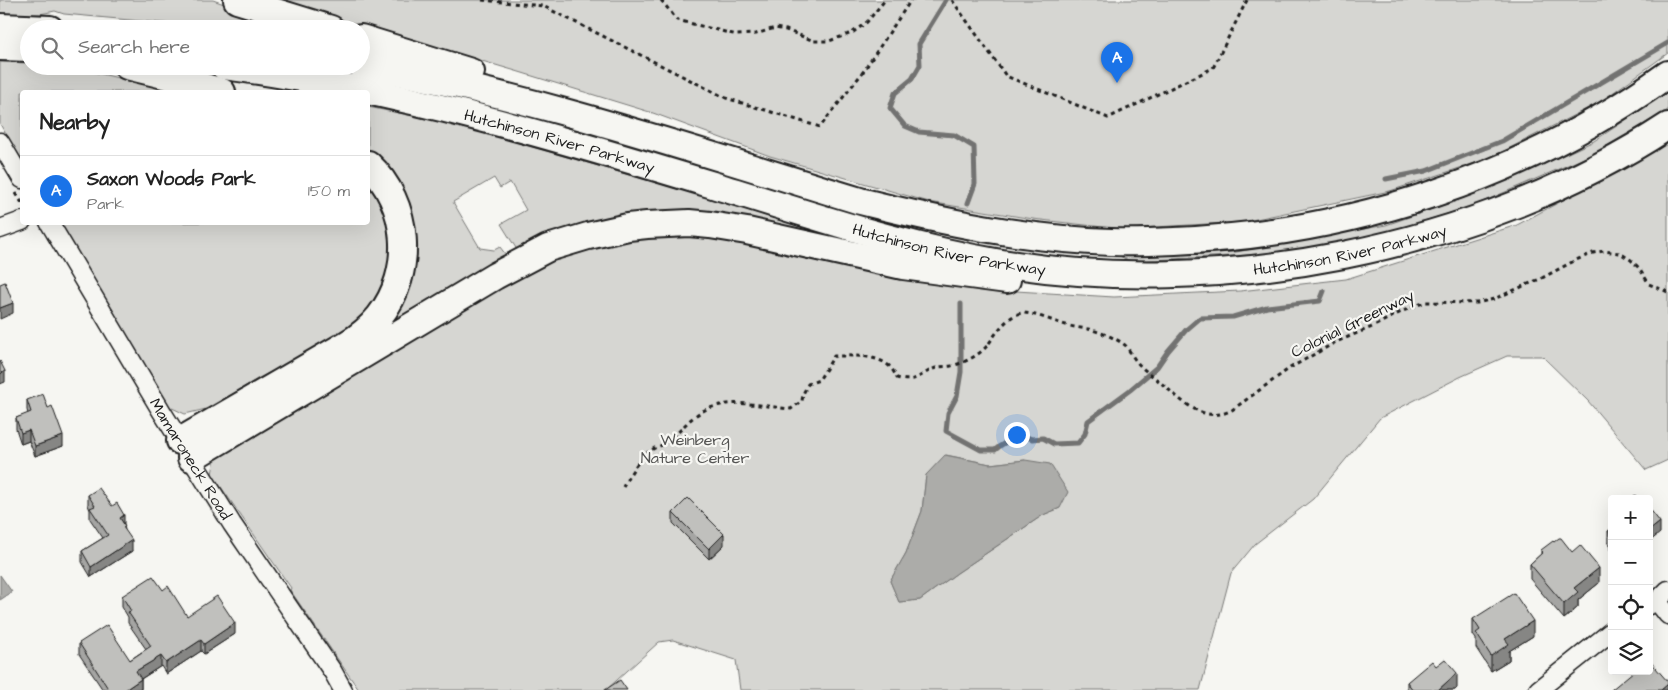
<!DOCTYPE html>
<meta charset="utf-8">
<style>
body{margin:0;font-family:"Architects Daughter",sans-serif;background:#f2f2f2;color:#222}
.controls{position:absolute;right:15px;bottom:15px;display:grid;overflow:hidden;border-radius:5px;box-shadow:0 5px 20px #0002}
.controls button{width:45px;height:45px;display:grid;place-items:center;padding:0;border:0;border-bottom:1px solid #e0e0e0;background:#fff;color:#222;font:25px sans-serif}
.you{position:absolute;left:1016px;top:434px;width:18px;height:18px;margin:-12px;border:4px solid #fff;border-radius:50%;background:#1a73e8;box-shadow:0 0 0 8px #1a73e833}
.badge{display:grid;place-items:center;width:32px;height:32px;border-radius:50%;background:#1a73e8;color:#fff;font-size:16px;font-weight:700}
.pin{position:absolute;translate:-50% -41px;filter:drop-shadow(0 1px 2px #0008)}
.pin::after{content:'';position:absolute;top:26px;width:18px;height:15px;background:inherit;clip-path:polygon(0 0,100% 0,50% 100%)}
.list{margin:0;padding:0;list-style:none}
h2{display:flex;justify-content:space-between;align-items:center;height:65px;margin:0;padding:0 20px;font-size:21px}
h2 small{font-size:16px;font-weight:400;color:#767676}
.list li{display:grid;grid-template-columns:32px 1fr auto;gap:15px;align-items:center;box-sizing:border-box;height:70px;padding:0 20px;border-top:1px solid #e0e0e0}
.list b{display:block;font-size:19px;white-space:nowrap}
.list p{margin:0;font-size:16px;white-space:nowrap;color:#767676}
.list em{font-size:16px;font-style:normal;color:#767676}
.icon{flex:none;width:28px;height:28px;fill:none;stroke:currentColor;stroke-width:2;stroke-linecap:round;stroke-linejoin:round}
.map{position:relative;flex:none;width:1668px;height:690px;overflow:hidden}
.search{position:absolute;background:#fff;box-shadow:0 5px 20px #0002;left:20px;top:20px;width:350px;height:55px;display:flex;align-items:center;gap:12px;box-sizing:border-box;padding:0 18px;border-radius:28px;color:#767676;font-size:19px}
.panel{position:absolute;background:#fff;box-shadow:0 5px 20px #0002;left:20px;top:90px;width:350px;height:135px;border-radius:5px}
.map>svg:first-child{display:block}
.green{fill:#d6d6d2;stroke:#797977;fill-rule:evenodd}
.water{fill:#acaca9;stroke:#727271}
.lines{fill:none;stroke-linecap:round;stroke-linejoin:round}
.stream{stroke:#727271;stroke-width:5}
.minor-casing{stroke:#1c1c1c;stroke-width:21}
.highway-casing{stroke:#1c1c1c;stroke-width:30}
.path{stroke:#1c1c1c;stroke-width:3;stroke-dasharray:4 4;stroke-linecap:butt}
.minor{stroke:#f6f6f2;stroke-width:18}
.highway{stroke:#f6f6f2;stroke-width:26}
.wall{fill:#a5a5a3;stroke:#1c1c1c}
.shaded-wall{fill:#868684;stroke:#1c1c1c}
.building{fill:#c0c0bd;stroke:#1c1c1c}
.labels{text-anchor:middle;stroke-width:4.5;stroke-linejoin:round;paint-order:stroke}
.street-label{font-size:16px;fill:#1c1c1c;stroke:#f6f6f2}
.park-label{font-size:16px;fill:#545453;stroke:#f6f6f2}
</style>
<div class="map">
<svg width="1668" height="690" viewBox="0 0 1668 690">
<rect width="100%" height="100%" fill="#f6f6f2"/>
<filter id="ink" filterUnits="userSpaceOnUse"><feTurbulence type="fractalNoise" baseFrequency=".02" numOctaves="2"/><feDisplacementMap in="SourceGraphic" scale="10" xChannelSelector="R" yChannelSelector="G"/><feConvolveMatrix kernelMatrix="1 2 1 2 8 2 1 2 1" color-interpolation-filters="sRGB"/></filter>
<g filter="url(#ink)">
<g class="green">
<path d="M0,0H213L293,29H228L64,14L55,11L40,14L0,15Z"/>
<path d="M275,0H1668V53L1600,102L1490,158L1390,191L1242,222L1120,229L1033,219L929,202L770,156L653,113L516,71Z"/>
<path d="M0,62L29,63V66H67L179,92H22V162L0,124Z"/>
<path d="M1668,92V110L1591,155L1473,206L1372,237L1270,254L1131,261L1119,256L1236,252L1386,225L1461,199L1531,170L1594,141Z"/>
<path d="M368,107L450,123L716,200L839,239L753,224L519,253L501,224L526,210L510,182L500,188L494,178L453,202L480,248L494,250L500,247L509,259L453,293L384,327L412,271L368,153Z"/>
<path d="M1668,141V460L1646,470L1588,401L1542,356H1507L1460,377L1380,418L1313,499L1255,544L1231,573L1200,690H740L736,660L673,640L659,642L606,690H359L290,590L291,588L212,474L215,458L510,275L559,255L620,237L671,234L732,238L837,260L1016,291L1114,297L1240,291L1346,279L1517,225L1628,165ZM946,455L990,464L1025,460L1060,508L1043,515L957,573L920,600L899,602L890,581L906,553L922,511L926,475Z"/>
<path d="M368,176L395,222L393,265L380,299L347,333L257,379L210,408L185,414L170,407L59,223L368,222Z"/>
</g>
<g class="water">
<path d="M945,455L990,464L1025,460L1050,464L1068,492L1060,508L1043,515L957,573L920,600L899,602L890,581L906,553L922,511L926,475Z"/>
<path d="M0,575L12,592L0,600Z"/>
</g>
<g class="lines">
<g class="stream">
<path d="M946,0L919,44L920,65L912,79L895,93L890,108L905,126L919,132L954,135L974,147L975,184L968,203"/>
<path d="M1386,179L1426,171L1502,141L1668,43"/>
<path d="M961,304V372L957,396L948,413L946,431L981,450H995L1000,446L1019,434L1032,439L1043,438L1054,444L1078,443L1085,434L1088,421L1130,390L1157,367L1168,351L1186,330L1200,318L1233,317L1267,307L1320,301L1324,291"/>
</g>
<defs>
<g id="minor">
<path d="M0,142L22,179"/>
<path id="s1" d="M49,222L162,412L232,524L333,672L343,690"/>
<path d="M0,229L22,221"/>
<path d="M1657,601L1668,615"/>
<path d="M1649,605L1657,601L1668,590"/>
<path d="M1538,690L1612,631"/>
</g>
<g id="highway">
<path d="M237,0L331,29"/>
<path d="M0,27L50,29"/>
<path d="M361,38L471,72"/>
<path d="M0,47L29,48"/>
<path d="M361,65C531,95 695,151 860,201C944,222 1025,239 1111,242C1133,243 1154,242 1175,241C1351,234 1525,177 1668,74"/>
<path d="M127,66L168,76L222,92"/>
<path id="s2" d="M224,66C391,88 552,136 713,185C807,213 900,246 996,262C1219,300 1479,250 1668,126"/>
<path d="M180,441L347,344C359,337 370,328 379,317C415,272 410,203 368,164"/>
<path d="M191,458L495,276L548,248L588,236L628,227L647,225L689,223L710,225L747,231L903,266L1007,280"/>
</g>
</defs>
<use href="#minor" class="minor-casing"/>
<use href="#highway" class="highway-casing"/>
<g class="path">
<path d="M482,0L543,6L726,98L820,127L863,72L911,0"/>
<path d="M661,0L677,20L737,35L756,34L775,28L786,30L814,41H829L852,33L867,22L885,0"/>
<path d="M952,0L1006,76L1108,118L1213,68L1247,0"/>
<path d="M16,193L22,203"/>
<path d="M623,487C629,475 641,455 653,449C656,447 661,446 664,444C676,437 684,424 695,416C724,395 759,406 791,409L802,401L803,394L808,384L819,380L834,356C851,356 874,354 888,365C892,368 895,374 897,378C915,384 920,374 936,368C940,366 946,367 951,366C964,363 978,356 987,346C995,335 1007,315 1022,313C1032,312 1055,322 1066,325C1073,327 1081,328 1088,329C1100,332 1117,338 1126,346C1130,351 1133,358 1137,362C1143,370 1152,375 1160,382C1180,399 1203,425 1232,410L1290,368L1336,342L1372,327L1403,311L1425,302L1477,303L1494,299L1542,278L1576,260L1593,253L1604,251L1620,253L1631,260L1640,269L1649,284L1668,292"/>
</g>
<use href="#minor" class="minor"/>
<use href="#highway" class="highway"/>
</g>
<g class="wall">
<path d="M27,400L63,446L35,456L29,441L21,444L16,429V418L28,414L27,410Z"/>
<path d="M88,495L124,524L125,531L132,551L91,577L82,562V551L103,538L90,519V510L88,505Z"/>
<path d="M673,513L724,545L709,559L673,523Z"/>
<path d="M1612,528V552L1611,550V546L1608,542V531Z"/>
<path d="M1541,550L1599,583L1578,600V607L1564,619L1530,579V564L1541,554Z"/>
<path d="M163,590L187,616L235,634L204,654L201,651L166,674L161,666L141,679V689L140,690H103L79,654V643L130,660L146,649L128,623V617L122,607V596Z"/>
<path d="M1473,619L1533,636L1509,651V660L1491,671L1476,648V639L1473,635Z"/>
<path d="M1436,666L1457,688L1455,690H1407V682Z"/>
</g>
<g class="shaded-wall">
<path d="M13,303V313L0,319V308Z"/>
<path d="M5,371V382L0,384V374Z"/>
<path d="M29,430V441L21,444V433Z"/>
<path d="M63,436V446L35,456V446Z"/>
<path d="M124,515V525L120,518Z"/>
<path d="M1660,522V533L1649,542V531Z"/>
<path d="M724,534V545L709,559V549Z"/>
<path d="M132,540V551L91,577V567Z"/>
<path d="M1599,568V583L1578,600V607L1564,619V604L1574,588Z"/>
<path d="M1533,621V636L1509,651V660L1491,671V656L1505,639Z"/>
<path d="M235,623V634L204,654V644Z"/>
<path d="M201,640V651L166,674V663Z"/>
<path d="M161,656V666L136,682V671Z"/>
<path d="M1457,673V688L1455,690H1438Z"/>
<path d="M141,679V689L125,690Z"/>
<path d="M1668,684V690H1661Z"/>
</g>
<g class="building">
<path d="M5,282L13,303L0,308V284Z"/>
<path d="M0,361L5,371L0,374Z"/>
<path d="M43,394L48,408L52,406L63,436L35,446L29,430L21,433L16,418L31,412L27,400Z"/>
<path d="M99,488L112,506L117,503L124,515L120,518L125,526L123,527L132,540L91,567L82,551L108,535L90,508L95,506L88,495Z"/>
<path d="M1635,495L1639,499H1631Z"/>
<path d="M688,498L724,534L709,549L673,513Z"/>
<path d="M1649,508L1660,522L1649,531Z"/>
<path d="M1612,528V536L1608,531Z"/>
<path d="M1559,538H1561L1572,552L1580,545L1599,568L1574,588L1578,592L1564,604L1530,564L1543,552L1541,550L1553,541L1554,542Z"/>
<path d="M153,576L163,590L168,586L187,616L217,596L235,623L204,644L201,640L166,663L161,656L136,671L141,679L125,690H109L79,643L107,625L130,660L151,646L128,612L131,611L122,596Z"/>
<path d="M1514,593L1533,621L1505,639L1509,644L1491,656L1476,633L1480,630L1473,619Z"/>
<path d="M1445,659L1457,673L1438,690H1413L1407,682L1432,661L1436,666Z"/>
<path d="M1649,660L1668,682V684L1661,690H1611L1634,671H1649Z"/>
<path d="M620,680L627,690H605Z"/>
</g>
</g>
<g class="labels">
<g class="street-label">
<text dy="6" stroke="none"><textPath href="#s2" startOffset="344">Hutchinson River Parkway</textPath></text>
<text dy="6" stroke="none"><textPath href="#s2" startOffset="749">Hutchinson River Parkway</textPath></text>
<text dy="6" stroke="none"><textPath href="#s2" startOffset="1154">Hutchinson River Parkway</textPath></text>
<text transform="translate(1352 323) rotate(-26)" y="6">Colonial Greenway</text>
<text dy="6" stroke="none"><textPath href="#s1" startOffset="276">Mamaroneck Road</textPath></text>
</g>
<g class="park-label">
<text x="695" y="445">Weinberg<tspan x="695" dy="18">Nature Center</tspan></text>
</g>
</g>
</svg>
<div class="controls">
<button>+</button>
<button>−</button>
<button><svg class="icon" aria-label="locate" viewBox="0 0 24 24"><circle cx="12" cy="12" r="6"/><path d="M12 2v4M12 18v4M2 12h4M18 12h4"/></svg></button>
<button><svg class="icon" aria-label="layers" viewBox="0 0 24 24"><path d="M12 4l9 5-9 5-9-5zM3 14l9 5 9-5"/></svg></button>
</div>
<div class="you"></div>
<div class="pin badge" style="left:1117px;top:83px">A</div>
<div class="search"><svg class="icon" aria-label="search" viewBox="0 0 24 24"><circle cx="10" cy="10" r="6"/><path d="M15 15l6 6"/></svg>Search here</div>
<section class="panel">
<h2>Nearby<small></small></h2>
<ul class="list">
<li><span class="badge">A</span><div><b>Saxon Woods Park</b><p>Park</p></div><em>150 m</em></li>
</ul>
</section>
</div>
